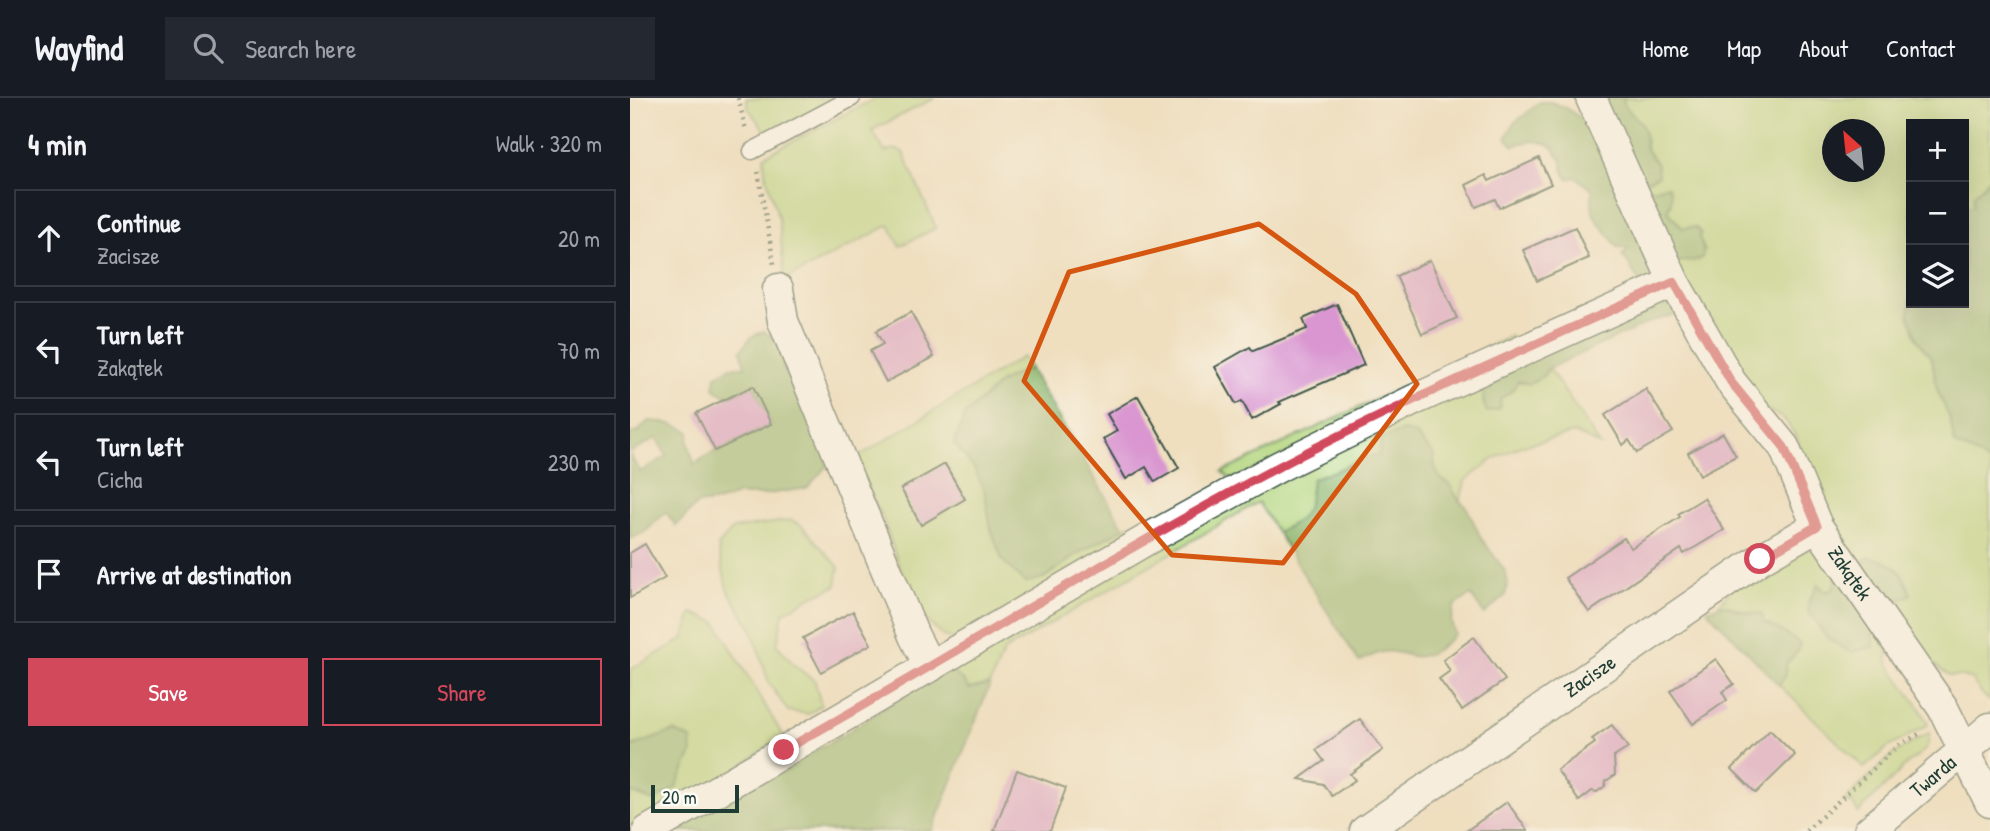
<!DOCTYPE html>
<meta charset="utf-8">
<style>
body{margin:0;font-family:"Patrick Hand",sans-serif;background:#242831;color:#f1f3f6}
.controls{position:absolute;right:21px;top:21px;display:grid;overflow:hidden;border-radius:0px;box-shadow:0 7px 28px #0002}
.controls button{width:63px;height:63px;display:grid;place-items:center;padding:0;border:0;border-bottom:2px solid #363941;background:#171b24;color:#f1f3f6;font:35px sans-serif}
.compass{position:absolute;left:1192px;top:21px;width:63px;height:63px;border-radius:50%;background:#171b24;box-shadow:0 7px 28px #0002;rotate:333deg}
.scale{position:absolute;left:21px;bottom:18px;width:88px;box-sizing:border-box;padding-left:7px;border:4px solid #1f3d34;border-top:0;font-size:19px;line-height:24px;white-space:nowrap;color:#1f3d34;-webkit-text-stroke:5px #fdfcf7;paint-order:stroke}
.stop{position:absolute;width:21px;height:21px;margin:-16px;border:5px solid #d1495b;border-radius:50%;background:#fff}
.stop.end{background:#d1495b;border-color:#fff;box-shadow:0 2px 7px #0008}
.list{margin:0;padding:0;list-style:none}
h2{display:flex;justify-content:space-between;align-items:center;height:91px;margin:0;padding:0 28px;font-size:30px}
h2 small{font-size:23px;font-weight:400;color:#9ea1a6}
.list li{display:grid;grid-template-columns:46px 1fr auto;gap:21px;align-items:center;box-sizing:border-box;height:98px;margin:0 14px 14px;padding:0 14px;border:2px solid #363941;border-radius:0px}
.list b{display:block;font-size:26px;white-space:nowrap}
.list p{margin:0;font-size:23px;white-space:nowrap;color:#9ea1a6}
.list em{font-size:23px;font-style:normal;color:#9ea1a6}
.actions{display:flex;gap:14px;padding:21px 28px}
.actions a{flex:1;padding:16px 0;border:2px solid #d1495b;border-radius:0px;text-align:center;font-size:24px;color:#d1495b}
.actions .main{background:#d1495b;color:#fff}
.icon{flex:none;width:38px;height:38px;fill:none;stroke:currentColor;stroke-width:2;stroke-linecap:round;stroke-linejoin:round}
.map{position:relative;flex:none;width:1360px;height:733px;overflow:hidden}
header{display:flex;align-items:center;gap:42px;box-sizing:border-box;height:98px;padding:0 35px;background:#171b24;border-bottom:2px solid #363941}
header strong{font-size:33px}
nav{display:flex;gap:38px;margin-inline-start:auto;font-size:24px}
.search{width:490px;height:63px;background:#242831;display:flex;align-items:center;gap:18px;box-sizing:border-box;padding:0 24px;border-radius:0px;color:#9ea1a6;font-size:26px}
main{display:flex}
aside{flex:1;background:#171b24}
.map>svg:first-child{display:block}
.green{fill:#b3d57e;stroke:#698959;stroke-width:2;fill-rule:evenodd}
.forest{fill:#8eb66d;stroke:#567a50;stroke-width:2}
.building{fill:#d996d0}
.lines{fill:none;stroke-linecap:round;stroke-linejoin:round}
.service-casing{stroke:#3e5549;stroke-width:19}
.minor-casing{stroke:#3e5549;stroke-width:33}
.path{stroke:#3e5549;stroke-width:4.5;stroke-dasharray:2 5;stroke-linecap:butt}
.service{stroke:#fff;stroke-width:16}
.minor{stroke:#fff;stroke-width:30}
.route{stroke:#d1495b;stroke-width:9}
.marked{fill:none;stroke:#d45610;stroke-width:5;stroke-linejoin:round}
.labels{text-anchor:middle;stroke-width:5;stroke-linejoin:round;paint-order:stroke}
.street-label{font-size:21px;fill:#1f3d34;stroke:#fdfcf7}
</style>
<header>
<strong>Wayfind</strong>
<div class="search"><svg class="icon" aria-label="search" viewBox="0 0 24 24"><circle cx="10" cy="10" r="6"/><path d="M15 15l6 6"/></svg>Search here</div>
<nav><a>Home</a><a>Map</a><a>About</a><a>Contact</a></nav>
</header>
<main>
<aside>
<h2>4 min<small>Walk · 320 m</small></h2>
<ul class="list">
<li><svg class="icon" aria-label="ahead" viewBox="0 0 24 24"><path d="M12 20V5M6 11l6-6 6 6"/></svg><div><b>Continue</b><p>Zacisze</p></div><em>20 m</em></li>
<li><svg class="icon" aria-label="left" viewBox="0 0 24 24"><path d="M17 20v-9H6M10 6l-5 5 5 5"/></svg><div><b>Turn left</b><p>Zakątek</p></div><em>70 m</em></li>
<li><svg class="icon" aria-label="left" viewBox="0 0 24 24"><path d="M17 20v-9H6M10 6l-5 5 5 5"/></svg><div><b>Turn left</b><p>Cicha</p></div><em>230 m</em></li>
<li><svg class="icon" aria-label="arrive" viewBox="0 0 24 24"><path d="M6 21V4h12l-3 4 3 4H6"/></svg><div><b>Arrive at destination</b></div></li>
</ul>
<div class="actions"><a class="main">Save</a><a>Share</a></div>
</aside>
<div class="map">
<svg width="1360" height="733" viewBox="0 0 1360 733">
<rect width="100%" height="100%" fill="#fdfcf7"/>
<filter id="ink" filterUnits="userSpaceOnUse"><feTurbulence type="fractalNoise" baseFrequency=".0143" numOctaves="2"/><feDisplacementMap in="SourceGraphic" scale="14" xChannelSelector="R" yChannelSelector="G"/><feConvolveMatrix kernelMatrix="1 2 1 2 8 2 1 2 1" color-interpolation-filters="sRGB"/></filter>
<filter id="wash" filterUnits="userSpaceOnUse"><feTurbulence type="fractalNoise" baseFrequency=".00686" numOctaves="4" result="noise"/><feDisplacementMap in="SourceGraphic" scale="28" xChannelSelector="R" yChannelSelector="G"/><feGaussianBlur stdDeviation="1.57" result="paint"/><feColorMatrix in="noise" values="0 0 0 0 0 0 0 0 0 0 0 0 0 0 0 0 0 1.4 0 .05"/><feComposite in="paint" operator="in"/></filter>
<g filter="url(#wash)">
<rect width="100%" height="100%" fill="#efdfbf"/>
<g class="green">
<path d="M116,0H211L140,39L118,10Z"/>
<path d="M246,0H305L242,32L255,54L263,51L273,54L306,130L270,148L259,127L155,182L149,122L135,74L134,58Z"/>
<path d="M993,0H1360V79L1349,93L1343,108H1334V26H1281V200L1279,215L1287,241L1302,261L1307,291L1320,321L1325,346L1348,357L1360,366V603L1352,596L1342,582L1332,578H1320L1281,549L1251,510C1261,505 1271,503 1281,496L1227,466L1184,394L1167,340L1156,323L1139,312L1129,310L1043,163L1075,153L1065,129L1052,130L1037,112L1041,107L1038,88L1010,93L1019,56C1013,47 1017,33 1009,23C1002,14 994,13 993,0ZM1202,32H1244V74H1202Z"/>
<path d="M881,238L884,244L603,382L592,374Z"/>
<path d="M393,259L400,271L391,274L370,284L335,317L324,345L345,372L355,391L358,410L414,480L450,454L499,427L508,428L512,437L324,541L313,538L284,511L253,421L223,362ZM315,366L335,401L291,426L271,391Z"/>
<path d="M919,270L970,347L944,335L891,348L865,360L835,383L830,404L819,386L810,380L805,370L803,356L785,336L751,339L750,357C730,358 722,367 705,373C696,376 691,377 682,381C679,412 678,422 647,434L628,404L374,553L360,586L339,591L316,569L593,411L852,280L854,296L853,306C873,300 877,300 888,282L913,278Z"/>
<path d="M161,422L171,427L209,469L206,488L185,497L153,515L147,547L165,568L185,583L191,607L179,616L158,613L139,585L121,529L97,491L88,448L103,431Z"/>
<path d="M1180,449L1197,456L1213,479L1203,491L1195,494L1188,486L1187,521L1191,533L1241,528L1259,553L1257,561L1260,568L1291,612L1298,627L1257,650L1234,670L1149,587L1156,577V566L1168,553L1158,537L1146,532L1140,526L1134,525L1118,514L1096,507H1089L1106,485Z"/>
<path d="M62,515L86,524L153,638L101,675L0,731V694L24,703L46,689L6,646L0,649V572L53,541Z"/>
<path d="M1299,635V642L1296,651L1277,666L1228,715L1223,706L1213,704L1263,656Z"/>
</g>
<g class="forest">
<path d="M978,0H993C994,12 1001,14 1009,23C1015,30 1016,41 1015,50L1027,66L1028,78L1010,85L1013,92L1038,88C1042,98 1043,103 1037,112L1052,130L1065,129L1071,135L1069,139C1081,168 1066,163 1043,163L1029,187L1010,186L998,164L992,158L998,150L987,149C972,123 958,125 963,92L946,79L938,81L932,70V62L926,55L924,50C910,41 899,42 884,48L876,40L884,25L892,19L910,4H921L934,9L954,22L962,38L968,5Z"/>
<path d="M1360,79V366L1348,357L1325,346L1320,321L1307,291L1302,261L1287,241L1279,216L1281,200V205H1334V108H1343L1344,96L1357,84Z"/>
<path d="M1022,199L1036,204L1052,215L1022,223L919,270L913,278L899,286L888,283L882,293L870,301L871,307L868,312L857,314C851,304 854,292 852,280Z"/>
<path d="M134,233L150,246L154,272L172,307L204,352L196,369L177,390L132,397H107L90,403L67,406L46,428L36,414L15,434L0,441V357L10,374L37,358L26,340L0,355V336L8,334L18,323C34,323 46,326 60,334L58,343L64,366L85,353L141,326L123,288L98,299L84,291L86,278L101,269H115L111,252L121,239Z"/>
<path d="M400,271L494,430L450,454L414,480L395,485L372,462L361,431L354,391L345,372L324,345L335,317L370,285L391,274Z"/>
<path d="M774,333L785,336L803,356L805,370L809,380L819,386L830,404L836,408L851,440L875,473L878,485L875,498L854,516L841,497L824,508L821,524L825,536C814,547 799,561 782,558C771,556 761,551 749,555C742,557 735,561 729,564L647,434C677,422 679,412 682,381C691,377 696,376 705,373C722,367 730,358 749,357L751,340Z"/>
<path d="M1239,459C1264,463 1273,472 1281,496C1267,506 1246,506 1242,526C1240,533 1244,542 1244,549L1222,554C1212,549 1200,544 1193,535C1187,528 1188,522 1179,517L1178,505L1188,486L1196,494L1203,491L1206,480Z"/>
<path d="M1089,507H1096L1109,513L1132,516L1134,525C1142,527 1163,540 1170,546L1168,553L1156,566V577L1149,587L1077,512Z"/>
<path d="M316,569L334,583L339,591L360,586L302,733H35L210,639Z"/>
<path d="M44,633L61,641L62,655L46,689L24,703L0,694V649Z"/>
</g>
<g id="blocks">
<g class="building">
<path d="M909,60L921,86L869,110L865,101L846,109L836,87L856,77L859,83Z"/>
<path d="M945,129L959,160L907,183L893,152Z"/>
<path d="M800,162L827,220L792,236L766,178Z"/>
<path d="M707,206L734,267L649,304L651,306L622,322L612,303L606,306L585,269L620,249L623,253L677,231L673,221Z"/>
<path d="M281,214L304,259L256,284L240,253L253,246L246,233Z"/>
<path d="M123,288L141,326L85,353L66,315Z"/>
<path d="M1016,291L1043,334L1007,355L999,342L993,347L975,317Z"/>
<path d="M508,298L549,370L525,384L516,369L496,381L473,341L487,333L477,316Z"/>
<path d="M1093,335L1106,358L1070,377L1058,355Z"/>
<path d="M315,366L335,401L291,427L271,391Z"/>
<path d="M1074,400L1094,432L1054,456L1051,451L959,514L935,480L994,440L1001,450L1050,419L1048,416Z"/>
<path d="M15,446L35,480L0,500V455Z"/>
<path d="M223,513L241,546L191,574L173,540Z"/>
<path d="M844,539L875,582L832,612L809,581L820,573L813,562Z"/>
<path d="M1086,561L1104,586L1092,594L1097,602L1063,626L1040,593Z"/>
<path d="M730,621L753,652L720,676L725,682L702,698L693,686L669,681L694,663L686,652Z"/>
<path d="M982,627L998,650L984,659L985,677L976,683L975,688L967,694L962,693L949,703L927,672L965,645L962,641Z"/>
<path d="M1140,632L1165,657L1126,695L1102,671Z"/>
<path d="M387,672L436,690L420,733H364Z"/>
<path d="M877,704L898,733H836Z"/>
</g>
</g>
</g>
<g filter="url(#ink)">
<use href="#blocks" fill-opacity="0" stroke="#3e5549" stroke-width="2"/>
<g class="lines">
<defs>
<path id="service" d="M122,53L222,0"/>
<g id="minor">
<path id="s1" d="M961,0L1044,184L1101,284L1154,349L1187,428L1313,610L1360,704"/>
<path d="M148,191L153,223L284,538L300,569"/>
<path d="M18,733L516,442L650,368L784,302L1044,184"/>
<path id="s2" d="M735,733L1130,461L1187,428"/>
<path id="s3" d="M1239,733L1360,630"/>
</g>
</defs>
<use href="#service" class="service-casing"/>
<use href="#minor" class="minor-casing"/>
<g class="path">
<path d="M108,0L116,32"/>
<path d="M128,74L144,166"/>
<path d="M1176,733L1269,647L1293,634"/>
</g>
<use href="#service" class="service"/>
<use href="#minor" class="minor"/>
</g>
</g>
<g class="lines" filter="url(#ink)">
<path class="route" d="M154,652C320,560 481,457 650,368C778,301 912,244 1044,184L1101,284L1154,349L1187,428L1130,461"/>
</g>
<path d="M0 0H1360V733H0ZM629,126L726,196L787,286L653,465L542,457L394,283L439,174Z" fill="#efdfbf" fill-opacity=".55" fill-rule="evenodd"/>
<path class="marked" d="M629,126L726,196L787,286L653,465L542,457L394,283L439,174Z"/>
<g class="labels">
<g class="street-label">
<text dy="7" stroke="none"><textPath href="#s1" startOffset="544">Zakątek</textPath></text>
<text dy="7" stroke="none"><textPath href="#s2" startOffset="273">Zacisze</textPath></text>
<text dy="7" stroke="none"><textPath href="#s3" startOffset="84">Twarda</textPath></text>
</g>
</g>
</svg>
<div class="controls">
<button>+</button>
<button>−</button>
<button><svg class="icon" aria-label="layers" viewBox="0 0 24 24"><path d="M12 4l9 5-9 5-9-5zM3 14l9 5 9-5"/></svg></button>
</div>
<svg class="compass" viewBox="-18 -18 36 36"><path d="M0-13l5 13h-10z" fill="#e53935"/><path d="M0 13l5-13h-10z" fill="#9ea1a6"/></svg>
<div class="scale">20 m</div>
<div class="stop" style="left:1130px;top:461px"></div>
<div class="stop end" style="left:154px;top:652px"></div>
</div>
</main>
